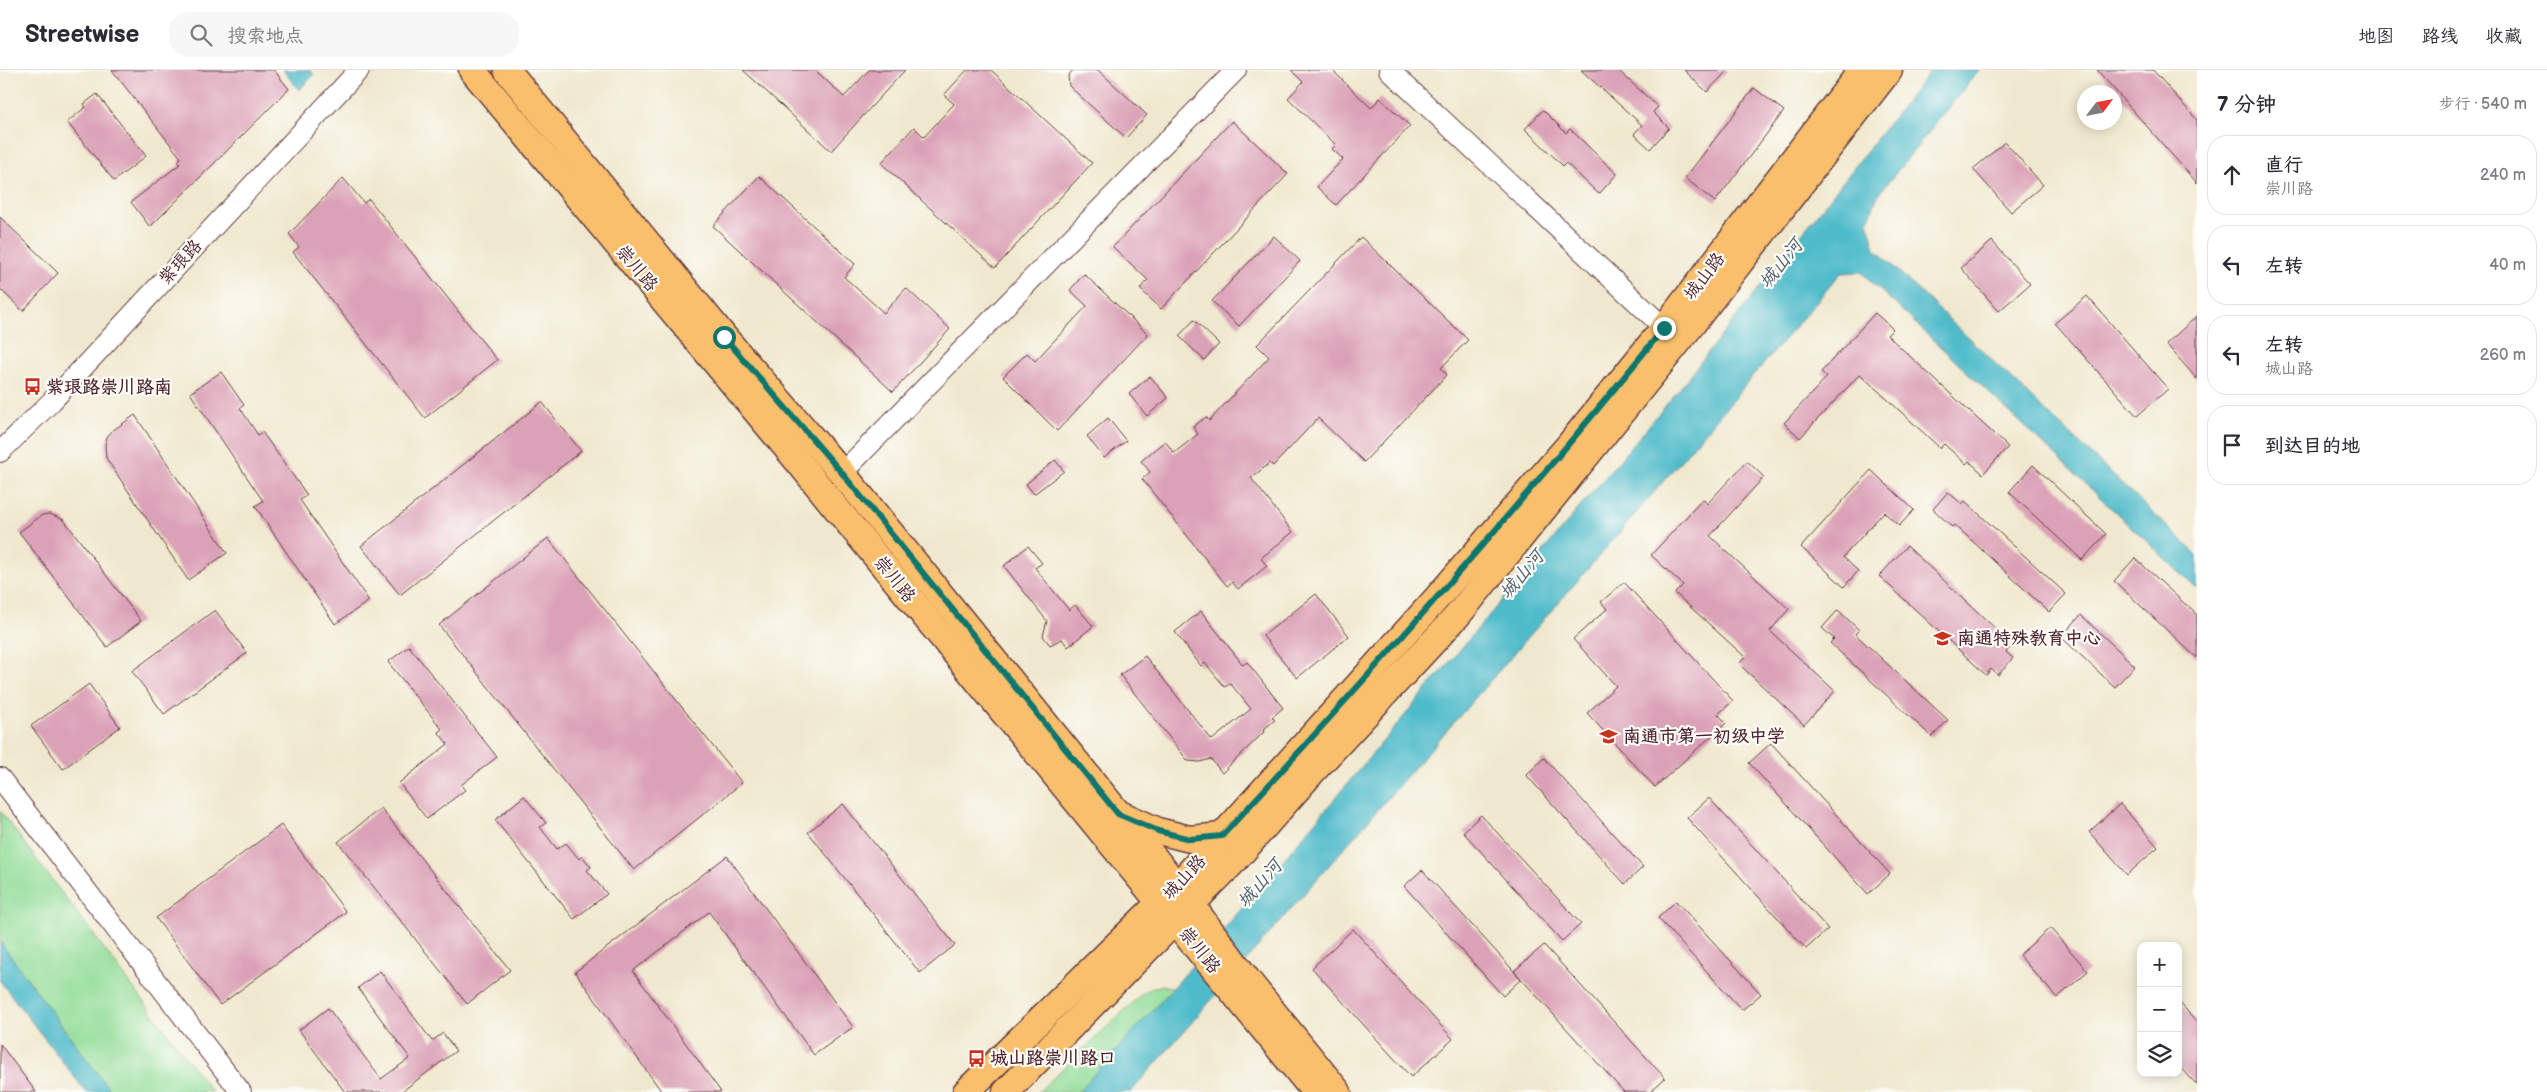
<!DOCTYPE html>
<html lang="zh">
<meta charset="utf-8">
<style>
body{margin:0;font-family:"Balsamiq Sans","LXGW WenKai TC",sans-serif;background:#f7f7f7;color:#2b2b33}
.controls{position:absolute;right:15px;bottom:15px;display:grid;overflow:hidden;border-radius:10px;box-shadow:0 2px 12px #0003}
.controls button{width:45px;height:45px;display:grid;place-items:center;padding:0;border:0;border-bottom:1px solid #e1e1e2;background:#fff;color:#2b2b33;font:25px sans-serif}
.compass{position:absolute;left:2077px;top:15px;width:45px;height:45px;border-radius:50%;background:#fff;box-shadow:0 2px 12px #0003;rotate:58deg}
.stop{position:absolute;width:15px;height:15px;margin:-11px;border:4px solid #0f766e;border-radius:50%;background:#fff}
.stop.end{background:#0f766e;border-color:#fff;box-shadow:0 1px 5px #0008}
.list{margin:0;padding:0;list-style:none}
h2{display:flex;justify-content:space-between;align-items:center;height:65px;margin:0;padding:0 20px;font-size:21px}
h2 small{font-size:16px;font-weight:400;color:#7c7c81}
.list li{display:grid;grid-template-columns:32px 1fr auto;gap:15px;align-items:center;box-sizing:border-box;height:80px;margin:0 10px 10px;padding:0 10px;border:1px solid #e1e1e2;border-radius:20px}
.list b{display:block;font-size:19px;white-space:nowrap}
.list p{margin:0;font-size:16px;white-space:nowrap;color:#7c7c81}
.list em{font-size:16px;font-style:normal;color:#7c7c81}
.icon{flex:none;width:28px;height:28px;fill:none;stroke:currentColor;stroke-width:2;stroke-linecap:round;stroke-linejoin:round}
.map{position:relative;flex:none;width:2197px;height:1022px;overflow:hidden}
header{display:flex;align-items:center;gap:30px;box-sizing:border-box;height:70px;padding:0 25px;background:#fff;border-bottom:1px solid #e1e1e2}
header strong{font-size:24px}
nav{display:flex;gap:28px;margin-inline-start:auto;font-size:18px}
.search{width:350px;height:45px;background:#f7f7f7;display:flex;align-items:center;gap:12px;box-sizing:border-box;padding:0 18px;border-radius:20px;color:#7c7c81;font-size:19px}
main{display:flex}
aside{flex:1;background:#fff}
.map>svg:first-child{display:block}
.green{fill:#93dd99;stroke:#6e7e62}
.water{fill:#4fbbca;stroke:#4c6d7a}
.building{fill:#dba2b7}
.lines{fill:none;stroke-linecap:round;stroke-linejoin:round}
.minor-casing{stroke:#633d43;stroke-width:22}
.major-casing{stroke:#633d43;stroke-width:29}
.minor{stroke:#fff;stroke-width:20}
.major{stroke:#f9bf6d;stroke-width:26}
.route{stroke:#0f766e;stroke-width:6}
.labels{text-anchor:middle;stroke-width:4.5;stroke-linejoin:round;paint-order:stroke}
.street-label{font-size:18px;fill:#4a1f2b;stroke:#fdfcf7}
.poi-label{font-size:18px;font-weight:bold;fill:#4a1f2b;stroke:#fdfcf7;text-anchor:start}
.water-label{font-size:19px;font-style:italic;fill:#4c5d6b;stroke:#fdfcf7}
</style>
<header>
<strong>Streetwise</strong>
<div class="search"><svg class="icon" aria-label="search" viewBox="0 0 24 24"><circle cx="10" cy="10" r="6"/><path d="M15 15l6 6"/></svg>搜索地点</div>
<nav><a>地图</a><a>路线</a><a>收藏</a></nav>
</header>
<main>
<div class="map">
<svg width="2197" height="1022" viewBox="0 0 2197 1022">
<rect width="100%" height="100%" fill="#fdfcf7"/>
<filter id="ink" filterUnits="userSpaceOnUse"><feTurbulence type="fractalNoise" baseFrequency=".02" numOctaves="2"/><feDisplacementMap in="SourceGraphic" scale="10" xChannelSelector="R" yChannelSelector="G"/><feConvolveMatrix kernelMatrix="1 2 1 2 8 2 1 2 1" color-interpolation-filters="sRGB"/></filter>
<filter id="wash" filterUnits="userSpaceOnUse"><feTurbulence type="fractalNoise" baseFrequency=".0096" numOctaves="4" result="noise"/><feDisplacementMap in="SourceGraphic" scale="20" xChannelSelector="R" yChannelSelector="G"/><feGaussianBlur stdDeviation="1.12" result="paint"/><feColorMatrix in="noise" values="0 0 0 0 0 0 0 0 0 0 0 0 0 0 0 0 0 1.4 0 .05"/><feComposite in="paint" operator="in"/></filter>
<g filter="url(#wash)">
<rect width="100%" height="100%" fill="#f0e8ce"/>
<g class="green">
<path d="M0,741L212,1022H111L0,872Z"/>
<path d="M1162,915L1173,918L1078,1022H1038L1145,921Z"/>
</g>
<g class="water">
<path d="M283,0H310L314,5L299,20Z"/>
<path d="M1931,0H1979L1878,125L1868,152L1875,179L2197,485V519L1861,202L1841,203L1608,476L1131,1022H1078L1173,918L1273,802L1677,322Z"/>
<path d="M0,872L111,1022H86L0,911Z"/>
</g>
<g id="blocks">
<g class="building">
<path d="M112,0H274L289,19L150,157L131,132L180,94L178,91L181,88Z"/>
<path d="M743,0H815L844,27L869,0H905L831,81Z"/>
<path d="M967,0H991L1092,93L995,198L881,93L914,57L924,67L954,34L944,25Z"/>
<path d="M1073,0H1098L1147,45L1126,68L1069,16L1068,6Z"/>
<path d="M1291,0H1332L1371,38L1380,28L1410,56L1336,135L1317,117L1343,89L1332,79L1336,75L1288,28L1303,12Z"/>
<path d="M1581,0H1618L1658,37L1653,42L1669,58L1650,79L1634,64L1642,55Z"/>
<path d="M1684,0H1728L1707,22Z"/>
<path d="M2097,0H2153L2197,50V113Z"/>
<path d="M1754,18L1784,41L1715,132L1685,108Z"/>
<path d="M97,24L146,86L114,111L67,52L86,37L84,34Z"/>
<path d="M1543,40L1566,63L1570,59L1617,104L1599,124L1566,93L1563,96L1525,59Z"/>
<path d="M1232,51L1288,104L1161,239L1140,219L1148,210L1113,177Z"/>
<path d="M2005,72L2043,115L2011,142L1973,99Z"/>
<path d="M759,106L855,194L844,207L884,243L906,218L950,259L893,322L713,156Z"/>
<path d="M343,108L364,133L369,129L497,290L425,348L293,182L299,177L289,164Z"/>
<path d="M0,147L58,203L23,241L0,219Z"/>
<path d="M1274,166L1300,191L1239,256L1212,231Z"/>
<path d="M1361,167L1468,270L1441,298L1447,305L1364,392L1318,348L1273,396L1270,393L1251,408L1293,462L1261,488L1267,496L1238,519L1232,512L1227,516L1142,409L1150,402L1141,391L1165,371L1174,383L1198,364L1193,357L1206,347L1209,351L1269,287L1257,275Z"/>
<path d="M1992,171L2030,214L1999,241L1961,198Z"/>
<path d="M1084,204L1148,264L1057,361L1003,307L1027,283L1035,291L1087,236L1070,220Z"/>
<path d="M2087,226L2168,319L2137,346L2055,253Z"/>
<path d="M1875,243L1893,259L1887,265L2008,377L1983,404L1969,391L1966,394L1944,374L1940,378L1860,304L1800,368L1784,353L1827,307L1821,302Z"/>
<path d="M2197,246V309L2166,274Z"/>
<path d="M1194,250L1219,274L1204,290L1179,266Z"/>
<path d="M221,302L244,335L240,338L258,365L262,362L307,425L300,430L369,531L335,554L255,436L263,431L190,323Z"/>
<path d="M1150,306L1168,328L1147,346L1129,324Z"/>
<path d="M542,332L581,381L400,525L361,476Z"/>
<path d="M135,345L227,483L188,510L106,388L105,375L107,367L112,361Z"/>
<path d="M1108,348L1126,371L1104,388L1087,366Z"/>
<path d="M1055,390L1064,401L1034,424L1026,414Z"/>
<path d="M1747,391L1764,407L1710,466L1789,539L1770,561L1835,621L1804,655L1739,594L1745,587L1675,523L1683,515L1651,485L1703,429L1707,434Z"/>
<path d="M2033,395L2106,464L2082,490L2009,422Z"/>
<path d="M1871,400L1914,440L1899,456L1884,442L1843,487L1858,501L1844,517L1801,477Z"/>
<path d="M1948,422L1962,434L1965,431L2066,524L2049,542L1955,455L1952,457L1933,439Z"/>
<path d="M50,444L64,450L141,551L107,577L19,462L42,445Z"/>
<path d="M548,468L742,713L634,800L439,555Z"/>
<path d="M1028,476L1042,493L1035,498L1069,540L1075,535L1093,556L1068,577L1062,569L1050,575L1043,566L1047,551L1004,496Z"/>
<path d="M1907,476L2013,575L2006,582L2013,588L1998,605L1991,599L1986,605L1879,506Z"/>
<path d="M2135,488L2197,545V588L2114,511Z"/>
<path d="M1624,512L1733,631L1718,644L1726,653L1655,717L1587,643L1616,616L1573,569L1607,539L1601,532Z"/>
<path d="M1316,524L1349,566L1297,608L1263,566Z"/>
<path d="M215,540L247,583L164,644L132,601Z"/>
<path d="M1838,540L1859,560L1855,564L1948,650L1932,667L1830,573L1834,569L1822,558Z"/>
<path d="M1201,541L1243,595L1247,592L1283,638L1272,647L1275,650L1264,659L1265,661L1222,703L1211,689L1200,692L1188,691L1120,605L1145,586L1212,670L1251,639L1230,613L1225,617L1205,593L1201,596L1175,562Z"/>
<path d="M2081,545L2135,596L2115,617L2061,567Z"/>
<path d="M409,576L497,687L461,715L465,720L427,749L399,713L448,674L438,662L442,659L388,592Z"/>
<path d="M89,614L120,657L63,699L31,656Z"/>
<path d="M1771,673L1890,804L1868,824L1749,693Z"/>
<path d="M1544,688L1643,797L1625,814L1526,705Z"/>
<path d="M524,726L546,753L540,757L557,779L566,773L579,789L582,786L591,797L587,800L607,824L574,849L495,750Z"/>
<path d="M1709,728L1828,859L1806,879L1687,748Z"/>
<path d="M843,734L955,875L920,903L808,762Z"/>
<path d="M2120,734L2158,777L2127,805L2089,762Z"/>
<path d="M381,738L510,900L467,934L338,772Z"/>
<path d="M1481,745L1581,854L1562,871L1463,762Z"/>
<path d="M281,755L346,842L220,935L156,848Z"/>
<path d="M727,786L853,957L814,985L709,842L633,901L721,1022H662L575,902Z"/>
<path d="M1422,800L1521,909L1503,926L1404,816Z"/>
<path d="M1676,831L1761,924L1742,940L1658,848Z"/>
<path d="M2050,858L2088,901L2057,928L2019,885Z"/>
<path d="M1353,859L1453,969L1411,1007L1312,898Z"/>
<path d="M1544,875L1665,1008L1650,1022H1624L1514,901Z"/>
<path d="M380,901L432,971L443,963L456,981L401,1022H345L299,960L328,938L381,1009L410,988L358,918Z"/>
<path d="M2178,931L2197,952V1015L2178,994Z"/>
<path d="M0,974L36,1022H0Z"/>
</g>
</g>
</g>
<g filter="url(#ink)">
<use href="#blocks" fill-opacity="0" stroke="#633d43" stroke-width="1"/>
<g class="lines">
<defs>
<g id="minor">
<path d="M1389,0L1674,267"/>
<path d="M0,382L52,331L359,0"/>
<path d="M842,403L1236,0"/>
<path d="M0,708L241,1022"/>
</g>
<g id="major">
<path d="M472,0L801,395L1315,1022"/>
<path d="M507,0L724,267L842,403L1177,816L1249,912L1338,1022"/>
<path d="M1122,745L1158,761L1190,769L1222,766"/>
<path d="M966,1022L1177,816L1437,528L1570,374L1664,258L1862,0"/>
<path d="M1006,1022L1236,789L1314,700L1458,545L1679,271L1889,0"/>
</g>
</defs>
<use href="#minor" class="minor-casing"/>
<use href="#major" class="major-casing"/>
<use href="#minor" class="minor"/>
<use href="#major" class="major"/>
</g>
</g>
<g class="lines" filter="url(#ink)">
<path class="route" d="M724,267L842,403L1118,744L1158,761L1190,769L1222,766C1374,601 1523,433 1664,258"/>
</g>
<defs>
<symbol id="bus-bare" viewBox="-9 -9 18 18"><path d="M-5-6H5V4H4V6H2V4H-2V6H-4V4H-5ZM-3.5-4V0h7V-4ZM-3.5 1.2v1.5H-2V1.2ZM2 1.2v1.5H3.5V1.2Z" fill="#c8321e" stroke="#fdfcf7" stroke-width="2.5" paint-order="stroke"/></symbol>
<symbol id="school-bare" viewBox="-9 -9 18 18"><path d="M0-5L7-2L0 1L-7-2ZM-4 1L0 2.5L4 1V4Q0 6-4 4Z" fill="#c8321e" stroke="#fdfcf7" stroke-width="2.5" paint-order="stroke"/></symbol>
</defs>
<g fill-rule="evenodd">
<use href="#bus-bare" x="20" y="304" width="25" height="25"/>
<use href="#school-bare" x="1930" y="556" width="25" height="25"/>
<use href="#school-bare" x="1596" y="654" width="25" height="25"/>
<use href="#bus-bare" x="964" y="976" width="25" height="25"/>
</g>
<g class="labels">
<g class="street-label">
<text transform="translate(180 192) rotate(-47)" y="6">紫琅路</text>
<text transform="translate(637 198) rotate(50)" y="6">崇川路</text>
<text transform="translate(1704 206) rotate(-52)" y="6">城山路</text>
<text transform="translate(895 509) rotate(51)" y="6">崇川路</text>
<text transform="translate(1184 807) rotate(-47)" y="6">城山路</text>
<text transform="translate(1200 880) rotate(51)" y="6">崇川路</text>
</g>
<g class="poi-label">
<text x="46" y="323">紫琅路崇川路南</text>
<text x="1957" y="574">南通特殊教育中心</text>
<text x="1623" y="672">南通市第一初级中学</text>
<text x="990" y="994">城山路崇川路口</text>
</g>
<g class="water-label">
<text transform="translate(1780 193) rotate(-51)" y="7">城山河</text>
<text transform="translate(1521 504) rotate(-50)" y="7">城山河</text>
<text transform="translate(1259 813) rotate(-49)" y="7">城山河</text>
</g>
</g>
</svg>
<div class="controls">
<button>+</button>
<button>−</button>
<button><svg class="icon" aria-label="layers" viewBox="0 0 24 24"><path d="M12 4l9 5-9 5-9-5zM3 14l9 5 9-5"/></svg></button>
</div>
<svg class="compass" viewBox="-18 -18 36 36"><path d="M0-13l5 13h-10z" fill="#e53935"/><path d="M0 13l5-13h-10z" fill="#7c7c81"/></svg>
<div class="stop" style="left:724px;top:267px"></div>
<div class="stop end" style="left:1664px;top:258px"></div>
</div>
<aside>
<h2>7 分钟<small>步行 · 540 m</small></h2>
<ul class="list">
<li><svg class="icon" aria-label="ahead" viewBox="0 0 24 24"><path d="M12 20V5M6 11l6-6 6 6"/></svg><div><b>直行</b><p>崇川路</p></div><em>240 m</em></li>
<li><svg class="icon" aria-label="left" viewBox="0 0 24 24"><path d="M17 20v-9H6M10 6l-5 5 5 5"/></svg><div><b>左转</b></div><em>40 m</em></li>
<li><svg class="icon" aria-label="left" viewBox="0 0 24 24"><path d="M17 20v-9H6M10 6l-5 5 5 5"/></svg><div><b>左转</b><p>城山路</p></div><em>260 m</em></li>
<li><svg class="icon" aria-label="arrive" viewBox="0 0 24 24"><path d="M6 21V4h12l-3 4 3 4H6"/></svg><div><b>到达目的地</b></div></li>
</ul>
</aside>
</main>
